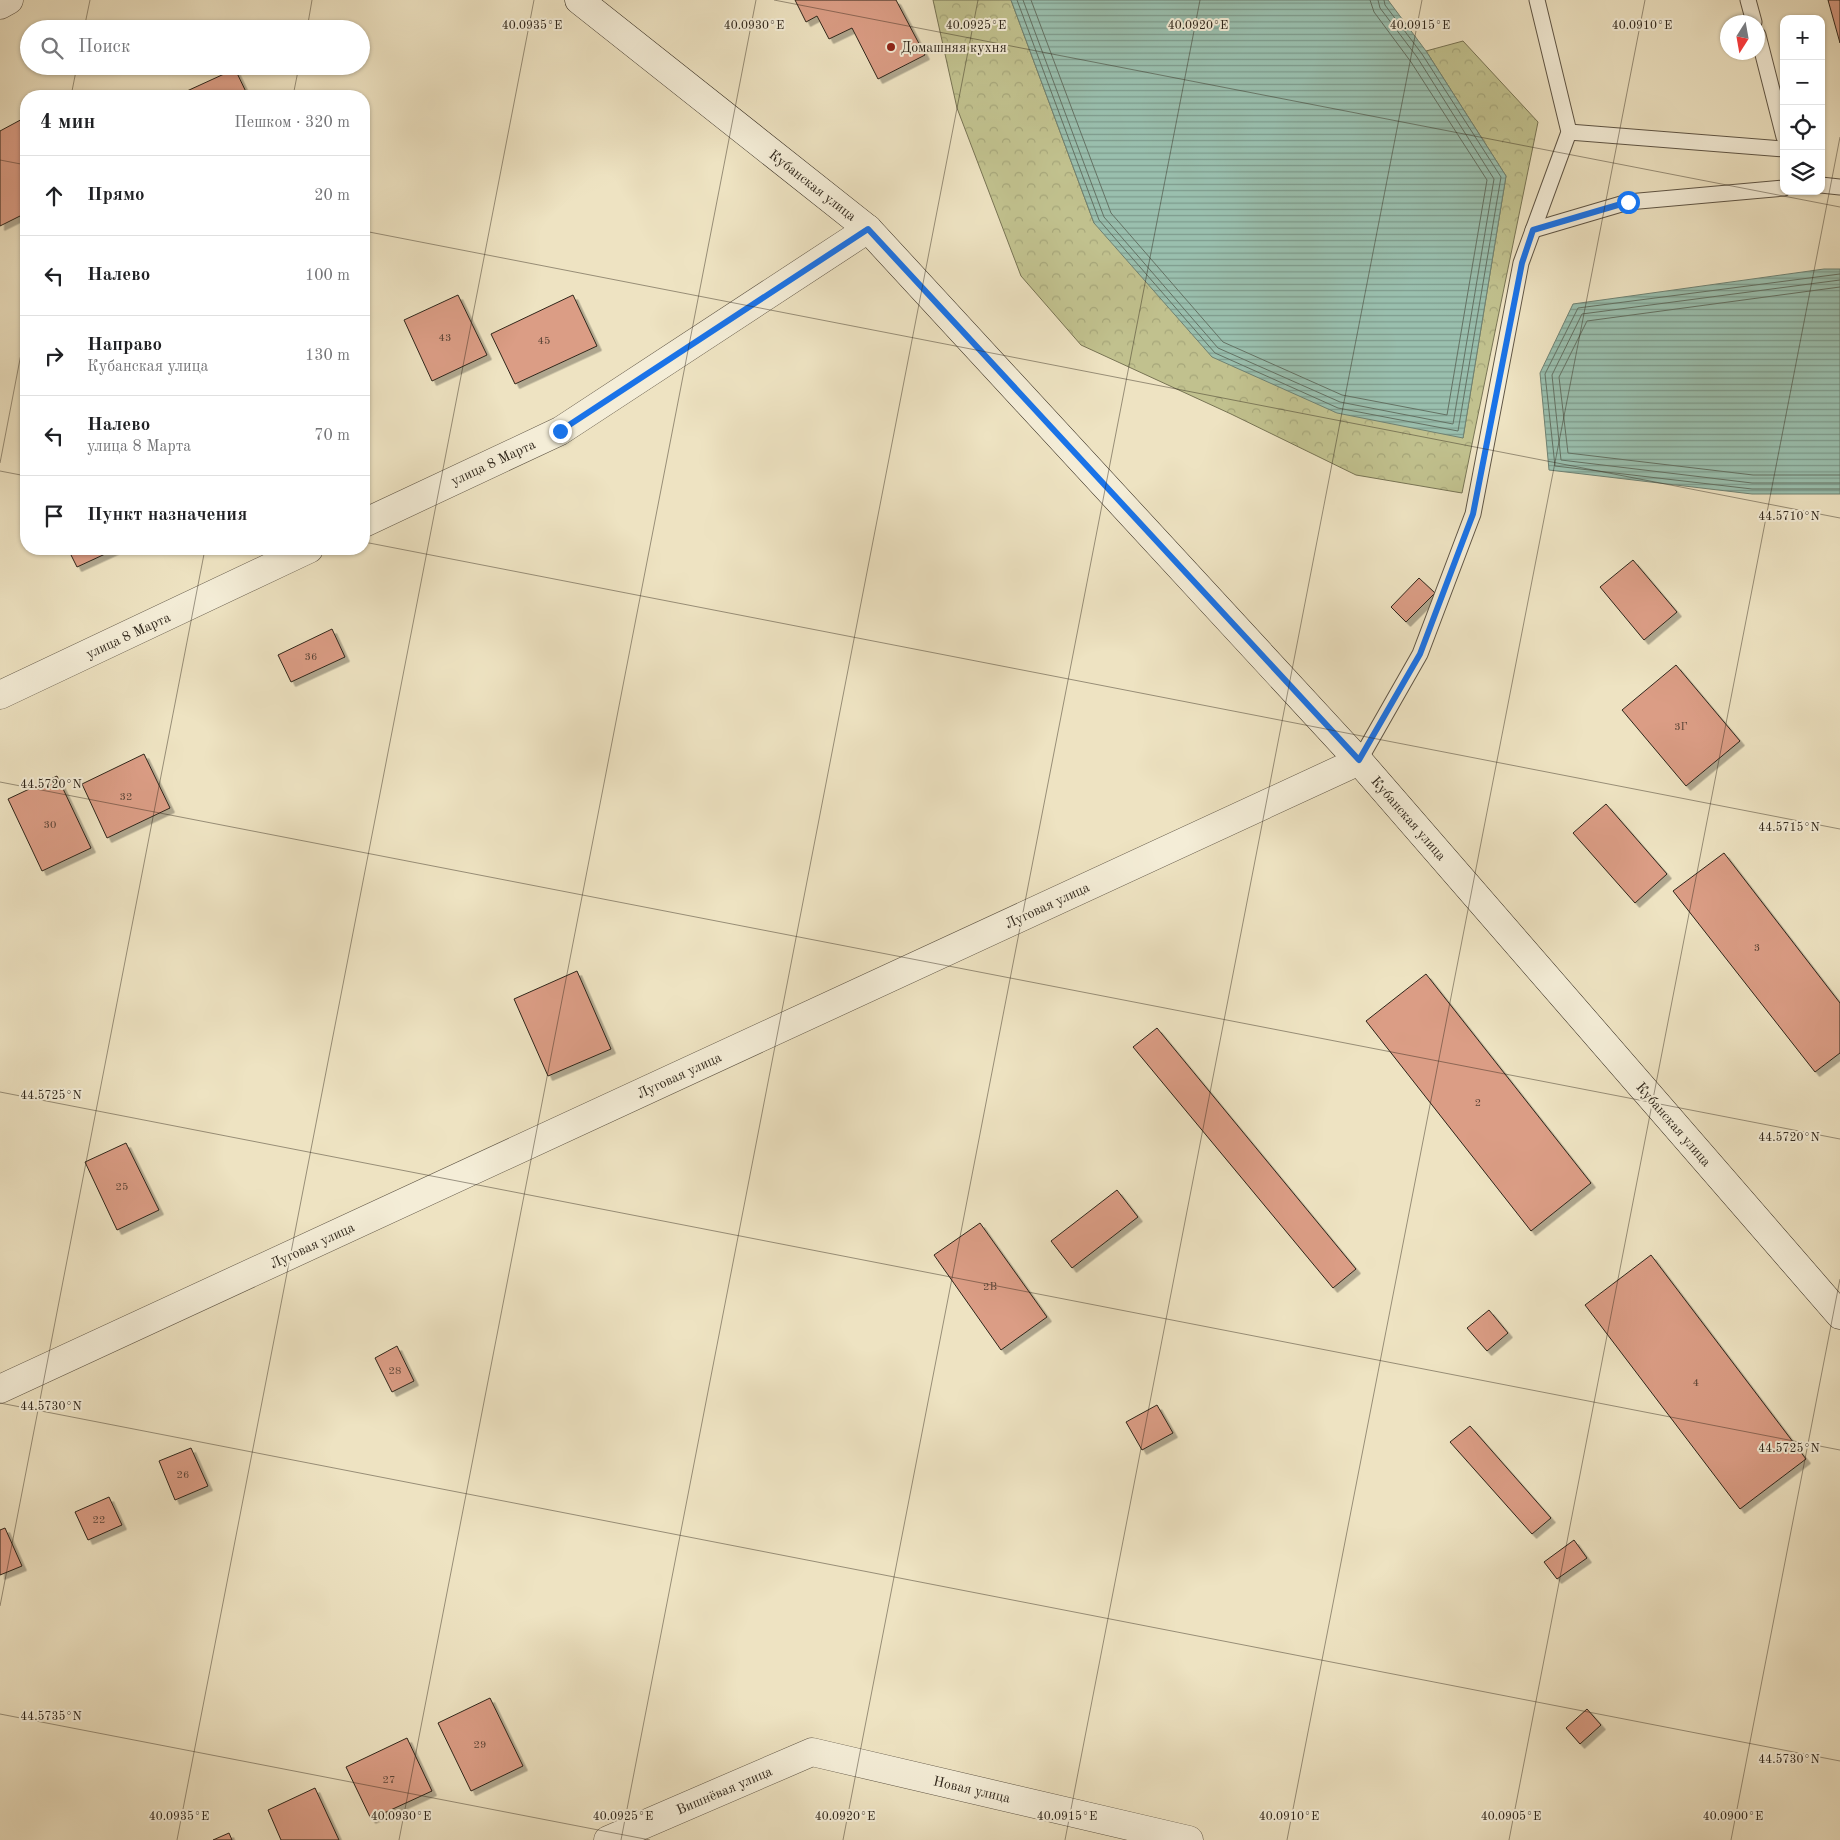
<!DOCTYPE html>
<html lang="ru">
<meta charset="utf-8">
<style>
body{margin:0;font-family:"Old Standard TT",serif;background:#f2f2f2;color:#202124}
.controls{position:absolute;right:15px;top:15px;display:grid;overflow:hidden;border-radius:10px;box-shadow:0 1px 4px #0004}
.controls button{width:45px;height:45px;display:grid;place-items:center;padding:0;border:0;border-bottom:1px solid #e0e0e0;background:#fff;color:#202124;font:25px sans-serif}
.compass{position:absolute;left:1720px;top:15px;width:45px;height:45px;border-radius:50%;background:#fff;box-shadow:0 1px 4px #0004;rotate:191deg}
.stop{position:absolute;width:15px;height:15px;margin:-11px;border:4px solid #1a73e8;border-radius:50%;background:#fff}
.stop.end{background:#1a73e8;border-color:#fff;box-shadow:0 1px 5px #0008}
.list{margin:0;padding:0;list-style:none}
h2{display:flex;justify-content:space-between;align-items:center;height:65px;margin:0;padding:0 20px;font-size:21px}
h2 small{font-size:16px;font-weight:400;color:#757577}
.list li{display:grid;grid-template-columns:32px 1fr auto;gap:15px;align-items:center;box-sizing:border-box;height:80px;padding:0 20px;border-top:1px solid #e0e0e0}
.list b{display:block;font-size:19px;white-space:nowrap}
.list p{margin:0;font-size:16px;white-space:nowrap;color:#757577}
.list em{font-size:16px;font-style:normal;color:#757577}
.icon{flex:none;width:28px;height:28px;fill:none;stroke:currentColor;stroke-width:2;stroke-linecap:round;stroke-linejoin:round}
.map{position:relative;flex:none;width:1840px;height:1840px;overflow:hidden}
.search{position:absolute;background:#fff;box-shadow:0 1px 4px #0004;left:20px;top:20px;width:350px;height:55px;display:flex;align-items:center;gap:12px;box-sizing:border-box;padding:0 18px;border-radius:28px;color:#757577;font-size:19px}
.panel{position:absolute;background:#fff;box-shadow:0 1px 4px #0004;left:20px;top:90px;width:350px;height:465px;border-radius:20px}
.map>svg:first-child{display:block}
.forest{fill:url(#forest-crowns);stroke:#787454}
.water{fill:url(#water-rules);stroke:#6f8273}
.lines{fill:none;stroke-linecap:round;stroke-linejoin:round}
.shore{stroke:#647264;stroke-width:1}
.building{fill:#db9d85;stroke:#2f261b;filter:url(#shadow)}
.service-casing{stroke:#5f5545;stroke-width:17}
.minor-casing{stroke:#5f5545;stroke-width:29}
.secondary-casing{stroke:#2f261b;stroke-width:29}
.service{stroke:#f4edd7;stroke-width:15}
.minor{stroke:#f4edd7;stroke-width:28}
.secondary{stroke:#f4edd7;stroke-width:28}
.route{stroke:#1a73e8;stroke-width:6}
.ticks{fill:none;stroke:#2f261b;stroke-width:1;stroke-opacity:0.45}
.poi-dot{fill:#8f2418;stroke:#f4edd7;stroke-width:2}
.labels{text-anchor:middle;stroke-width:4;stroke-linejoin:round;paint-order:stroke}
.number-label{font-size:11px;fill:#5a4436}
.poi-label{font-size:14px;fill:#2f261b;stroke:#f4edd7;text-anchor:start}
.street-label{font-size:14px;fill:#2f261b;stroke:#f4edd7}
.ticks-label{font-size:12px;text-anchor:middle;fill:#2f261b;stroke:#f4edd7;stroke-width:4;stroke-linejoin:round;paint-order:stroke}
</style>
<div class="map">
<svg width="1840" height="1840" viewBox="0 0 1840 1840">
<defs>
<pattern id="forest-crowns" width="20" height="18" patternUnits="userSpaceOnUse" patternTransform="scale(1.25)"><rect width="20" height="18" fill="#c1c18e"/><path d="M2 6a3 3 0 1 1 6 0M12 15a3 3 0 1 1 6 0" fill="none" stroke="#a6a67a"/></pattern>
<pattern id="water-rules" width="6" height="5" patternUnits="userSpaceOnUse" patternTransform="scale(1.25)"><rect width="6" height="5" fill="#9abfae"/><path d="M0 2.5h6" fill="none" stroke="#7e9b8d"/></pattern>
<filter id="shadow"><feDropShadow dx="4.5" dy="4.5" stdDeviation="0" flood-color="#0004"/></filter>
</defs>
<rect width="100%" height="100%" fill="#eee3c2"/>
<filter id="stains"><feTurbulence type="fractalNoise" baseFrequency=".004" numOctaves="4"/><feColorMatrix values="0 0 0 0 .2 0 0 0 0 .09 0 0 0 0 .02 0 0 0 .5 -.17"/></filter>
<radialGradient id="worn" r=".72"><stop offset=".6" stop-color="#630" stop-opacity="0"/><stop offset="1" stop-color="#630" stop-opacity=".3"/></radialGradient>
<path class="forest" d="M933,0H1011L1094,223L1463,438L1506,176L1426,51L1463,41L1538,122L1462,493L1356,475L1231,414L1081,345L1021,276L957,108Z"/>
<g class="water">
<path d="M1011,0H1388L1426,51L1506,176L1463,438L1337,413L1212,357L1094,223Z"/>
<path d="M1824,269H1840V494H1752L1549,470L1540,373L1573,304Z"/>
</g>
<g class="lines">
<g class="shore">
<path d="M1017,0L1099,220L1215,353L1338,408L1458,431L1501,177L1422,54L1385,5L1384,0"/>
<path d="M1023,0L1104,217L1218,348L1340,402L1453,424L1494,179L1417,57L1380,8L1378,0"/>
<path d="M1031,0L1111,213L1223,342L1342,395L1447,415L1487,180L1411,62L1374,12L1370,0"/>
<path d="M1840,274L1578,308L1545,374L1555,466L1752,489H1840"/>
<path d="M1840,280L1582,314L1552,375L1561,460L1752,483H1840"/>
<path d="M1840,287L1587,321L1559,377L1568,453L1753,475H1840"/>
</g>
</g>
<g class="building">
<path d="M795,0H896L925,55L878,79L852,28L829,39L817,16L806,22Z"/>
<path d="M1828,0H1840V43Z"/>
<path d="M235,69L248,96H176Z"/>
<path d="M26,117V213L0,226V131Z"/>
<path d="M458,295L487,355L432,381L404,320Z"/>
<path d="M573,295L597,346L515,384L491,334Z"/>
<path d="M68,549H116L77,567Z"/>
<path d="M1633,560L1677,612L1644,640L1600,587Z"/>
<path d="M1419,578L1435,593L1406,622L1391,607Z"/>
<path d="M332,629L345,657L291,682L278,655Z"/>
<path d="M1676,665L1740,741L1686,786L1622,710Z"/>
<path d="M144,754L170,808L107,838L82,784Z"/>
<path d="M57,776L91,848L42,871L8,799Z"/>
<path d="M1606,804L1667,874L1635,903L1573,833Z"/>
<path d="M1724,853L1840,1003V1053L1815,1072L1673,891Z"/>
<path d="M577,971L611,1049L548,1076L514,999Z"/>
<path d="M1426,974L1591,1183L1531,1231L1366,1021Z"/>
<path d="M1157,1028L1356,1269L1333,1288L1133,1047Z"/>
<path d="M126,1143L159,1210L117,1230L85,1162Z"/>
<path d="M1117,1190L1138,1217L1072,1268L1051,1241Z"/>
<path d="M980,1223L1047,1317L1001,1350L934,1255Z"/>
<path d="M1651,1255L1806,1459L1740,1509L1585,1305Z"/>
<path d="M1489,1310L1508,1333L1487,1351L1467,1328Z"/>
<path d="M397,1346L414,1381L392,1392L375,1358Z"/>
<path d="M1157,1405L1173,1433L1142,1450L1126,1422Z"/>
<path d="M1470,1426L1551,1518L1532,1534L1450,1442Z"/>
<path d="M191,1448L208,1486L175,1500L159,1461Z"/>
<path d="M109,1497L122,1525L88,1540L75,1512Z"/>
<path d="M5,1528L22,1566L0,1575V1530Z"/>
<path d="M1574,1540L1587,1558L1557,1579L1544,1562Z"/>
<path d="M490,1698L523,1766L471,1791L438,1723Z"/>
<path d="M1587,1709L1601,1725L1580,1744L1566,1728Z"/>
<path d="M407,1738L432,1791L371,1819L346,1767Z"/>
<path d="M315,1788L339,1840H281L268,1810Z"/>
<path d="M229,1833L232,1840H213Z"/>
</g>
<g class="lines">
<defs>
<g id="service">
<path d="M1748,0L1754,22"/>
<path d="M1758,35L1784,137"/>
<path d="M1569,132L1784,149"/>
<path d="M1821,185L1840,187"/>
<path d="M1533,230L1628,202L1784,188"/>
<path d="M1359,761L1420,654L1473,514L1521,263L1569,132L1537,0"/>
</g>
<g id="minor">
<path d="M0,5L9,0"/>
<path d="M364,523L560,431L868,229"/>
<path d="M0,695L309,549"/>
<path d="M0,1389L1359,761"/>
<path d="M608,1840L812,1752L1189,1840"/>
</g>
<path id="secondary" d="M579,0L868,229L1359,761L1840,1315"/>
</defs>
<use href="#service" class="service-casing"/>
<use href="#minor" class="minor-casing"/>
<use href="#secondary" class="secondary-casing"/>
<use href="#service" class="service"/>
<use href="#minor" class="minor"/>
<use href="#secondary" class="secondary"/>
</g>
<g class="lines">
<path class="route" d="M560,431L868,229L1359,760L1420,654L1473,514L1522,263L1533,230L1628,202"/>
</g>
<path class="ticks" d="M774,0L1840,207M84,29L90,0M307,29L312,0M71,96L77,66M293,96L299,66M0,160L26,165M364,231L1840,518M0,463L26,328M0,471L26,476M364,542L1840,829M0,782L1840,1139M0,1092L1840,1450M0,1403L1840,1761M0,1606L205,549M0,1714L650,1840M177,1840L534,0M399,1840L756,0M621,1840L978,0M843,1840L1200,0M1065,1840L1422,0M1287,1840L1645,0M1509,1840L1840,137M1731,1840L1840,1279"/>
<circle class="poi-dot" cx="891" cy="47" r="5"/>
<g class="labels">
<g class="number-label">
<text x="445" y="341">43</text>
<text x="544" y="344">45</text>
<text x="311" y="660">36</text>
<text x="1681" y="730">3Г</text>
<text x="126" y="800">32</text>
<text x="50" y="828">30</text>
<text x="1757" y="951">3</text>
<text x="1478" y="1106">2</text>
<text x="122" y="1190">25</text>
<text x="990" y="1290">2В</text>
<text x="395" y="1374">28</text>
<text x="1696" y="1386">4</text>
<text x="183" y="1478">26</text>
<text x="99" y="1523">22</text>
<text x="480" y="1748">29</text>
<text x="389" y="1783">27</text>
</g>
<g class="poi-label">
<text x="901" y="52">Домашняя кухня</text>
</g>
<g class="street-label">
<text transform="translate(813 185) rotate(38)" y="5">Кубанская улица</text>
<text transform="translate(493 462) rotate(-25)" y="5">улица 8 Марта</text>
<text transform="translate(128 635) rotate(-25)" y="5">улица 8 Марта</text>
<text transform="translate(1409 818) rotate(49)" y="5">Кубанская улица</text>
<text transform="translate(1047 905) rotate(-25)" y="5">Луговая улица</text>
<text transform="translate(679 1075) rotate(-25)" y="5">Луговая улица</text>
<text transform="translate(1674 1124) rotate(49)" y="5">Кубанская улица</text>
<text transform="translate(312 1245) rotate(-25)" y="5">Луговая улица</text>
<text transform="translate(972 1789) rotate(13)" y="5">Новая улица</text>
<text transform="translate(724 1790) rotate(-23)" y="5">Вишнёвая улица</text>
</g>
</g>
<g class="ticks-label">
<text x="532" y="29">40.0935°E</text>
<text x="754" y="29">40.0930°E</text>
<text x="976" y="29">40.0925°E</text>
<text x="1198" y="29">40.0920°E</text>
<text x="1420" y="29">40.0915°E</text>
<text x="1642" y="29">40.0910°E</text>
<text x="1789" y="520">44.5710°N</text>
<text x="51" y="788">44.5720°N</text>
<text x="1789" y="831">44.5715°N</text>
<text x="51" y="1099">44.5725°N</text>
<text x="1789" y="1141">44.5720°N</text>
<text x="51" y="1410">44.5730°N</text>
<text x="1789" y="1452">44.5725°N</text>
<text x="51" y="1720">44.5735°N</text>
<text x="1789" y="1763">44.5730°N</text>
<text x="179" y="1820">40.0935°E</text>
<text x="401" y="1820">40.0930°E</text>
<text x="623" y="1820">40.0925°E</text>
<text x="845" y="1820">40.0920°E</text>
<text x="1067" y="1820">40.0915°E</text>
<text x="1289" y="1820">40.0910°E</text>
<text x="1511" y="1820">40.0905°E</text>
<text x="1733" y="1820">40.0900°E</text>
</g>
<rect width="100%" height="100%" filter="url(#stains)"/>
<rect width="100%" height="100%" fill="url(#worn)"/>
</svg>
<div class="controls">
<button>+</button>
<button>−</button>
<button><svg class="icon" aria-label="locate" viewBox="0 0 24 24"><circle cx="12" cy="12" r="6"/><path d="M12 2v4M12 18v4M2 12h4M18 12h4"/></svg></button>
<button><svg class="icon" aria-label="layers" viewBox="0 0 24 24"><path d="M12 4l9 5-9 5-9-5zM3 14l9 5 9-5"/></svg></button>
</div>
<svg class="compass" viewBox="-18 -18 36 36"><path d="M0-13l5 13h-10z" fill="#e53935"/><path d="M0 13l5-13h-10z" fill="#757577"/></svg>
<div class="stop" style="left:1628px;top:202px"></div>
<div class="stop end" style="left:560px;top:431px"></div>
<div class="search"><svg class="icon" aria-label="search" viewBox="0 0 24 24"><circle cx="10" cy="10" r="6"/><path d="M15 15l6 6"/></svg>Поиск</div>
<section class="panel">
<h2>4 мин<small>Пешком · 320 m</small></h2>
<ul class="list">
<li><svg class="icon" aria-label="ahead" viewBox="0 0 24 24"><path d="M12 20V5M6 11l6-6 6 6"/></svg><div><b>Прямо</b></div><em>20 m</em></li>
<li><svg class="icon" aria-label="left" viewBox="0 0 24 24"><path d="M17 20v-9H6M10 6l-5 5 5 5"/></svg><div><b>Налево</b></div><em>100 m</em></li>
<li><svg class="icon" aria-label="right" viewBox="0 0 24 24"><path d="M7 20v-9h11M14 6l5 5-5 5"/></svg><div><b>Направо</b><p>Кубанская улица</p></div><em>130 m</em></li>
<li><svg class="icon" aria-label="left" viewBox="0 0 24 24"><path d="M17 20v-9H6M10 6l-5 5 5 5"/></svg><div><b>Налево</b><p>улица 8 Марта</p></div><em>70 m</em></li>
<li><svg class="icon" aria-label="arrive" viewBox="0 0 24 24"><path d="M6 21V4h12l-3 4 3 4H6"/></svg><div><b>Пункт назначения</b></div></li>
</ul>
</section>
</div>
